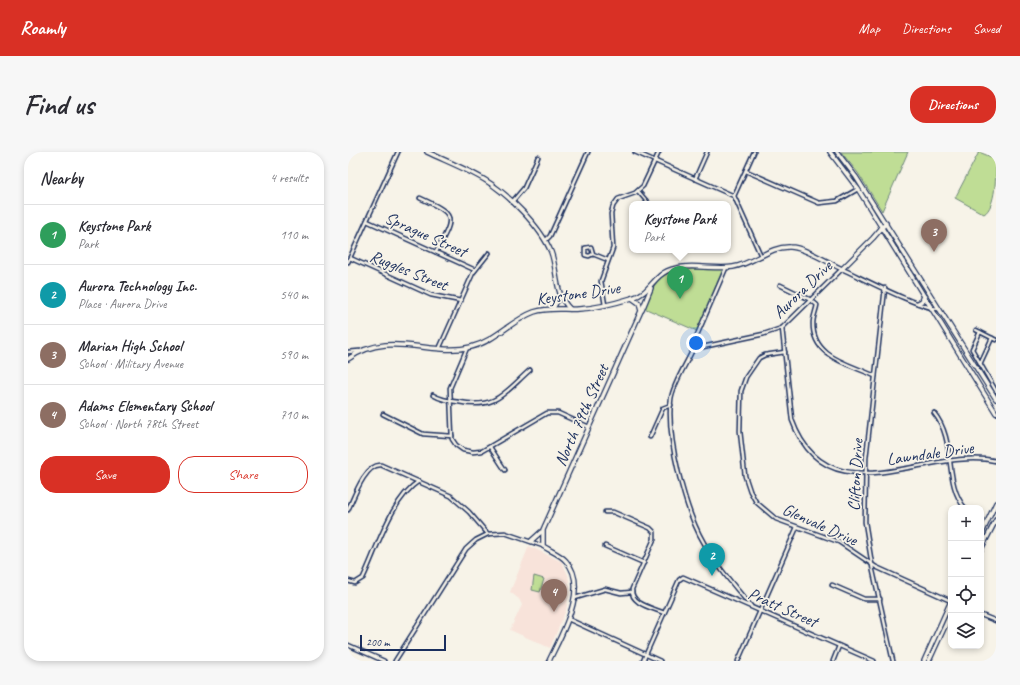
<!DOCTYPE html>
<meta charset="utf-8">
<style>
body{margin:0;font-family:Caveat,sans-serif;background:#f7f7f7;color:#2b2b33}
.controls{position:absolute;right:12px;bottom:12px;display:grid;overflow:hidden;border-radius:8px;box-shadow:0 2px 6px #0003}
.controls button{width:36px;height:36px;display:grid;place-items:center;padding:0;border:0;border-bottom:1px solid #e1e1e2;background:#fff;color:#2b2b33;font:20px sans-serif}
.scale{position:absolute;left:12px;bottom:10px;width:86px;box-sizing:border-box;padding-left:4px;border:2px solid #1b2f5e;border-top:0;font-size:11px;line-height:14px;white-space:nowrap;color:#1b2f5e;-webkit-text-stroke:3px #f7f3e8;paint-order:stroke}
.you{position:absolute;left:348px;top:191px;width:14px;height:14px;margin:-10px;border:3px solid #fff;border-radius:50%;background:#1a73e8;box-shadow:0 0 0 6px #1a73e833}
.badge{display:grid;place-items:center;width:26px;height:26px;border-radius:50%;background:#d93025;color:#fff;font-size:13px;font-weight:700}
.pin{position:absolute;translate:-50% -33px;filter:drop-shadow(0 1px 2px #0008)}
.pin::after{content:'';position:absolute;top:21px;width:14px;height:12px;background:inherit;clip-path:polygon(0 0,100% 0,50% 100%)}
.popup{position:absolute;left:281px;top:49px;width:102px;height:52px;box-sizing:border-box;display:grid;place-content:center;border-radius:8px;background:#fff;filter:drop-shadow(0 1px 3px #0005);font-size:13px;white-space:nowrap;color:#7c7c81}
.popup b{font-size:15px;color:#2b2b33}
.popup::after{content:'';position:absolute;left:50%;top:100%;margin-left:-8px;border:8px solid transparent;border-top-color:#fff}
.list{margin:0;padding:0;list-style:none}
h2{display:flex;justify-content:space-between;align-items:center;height:52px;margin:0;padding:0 16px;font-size:17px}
h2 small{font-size:13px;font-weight:400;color:#7c7c81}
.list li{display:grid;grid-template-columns:26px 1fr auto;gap:12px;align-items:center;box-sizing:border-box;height:60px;padding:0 16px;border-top:1px solid #e1e1e2}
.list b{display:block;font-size:15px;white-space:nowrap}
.list p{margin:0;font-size:13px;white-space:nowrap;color:#7c7c81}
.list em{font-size:13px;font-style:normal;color:#7c7c81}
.actions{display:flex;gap:8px;padding:12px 16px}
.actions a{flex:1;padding:9px 0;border:1px solid #d93025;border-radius:16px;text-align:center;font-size:14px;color:#d93025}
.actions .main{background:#d93025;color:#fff}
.icon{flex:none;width:22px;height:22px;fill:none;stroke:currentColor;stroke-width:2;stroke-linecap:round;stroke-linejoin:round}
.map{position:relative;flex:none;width:648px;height:509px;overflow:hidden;border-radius:16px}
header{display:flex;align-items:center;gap:24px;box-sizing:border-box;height:56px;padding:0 20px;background:#d93025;color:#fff}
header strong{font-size:19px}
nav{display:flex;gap:22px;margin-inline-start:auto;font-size:14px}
.intro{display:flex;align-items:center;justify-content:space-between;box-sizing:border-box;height:96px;padding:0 24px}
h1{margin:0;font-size:28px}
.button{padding:10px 18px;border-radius:16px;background:#d93025;color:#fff;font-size:14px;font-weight:700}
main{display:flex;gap:24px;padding:0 24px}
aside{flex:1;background:#fff;border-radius:16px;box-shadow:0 2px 6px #0003}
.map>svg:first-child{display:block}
.built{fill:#f8e3da}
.green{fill:#bfdd95;stroke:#6d867a}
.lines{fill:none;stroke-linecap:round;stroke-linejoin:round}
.street-casing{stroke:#1b2f5e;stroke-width:5.5}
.secondary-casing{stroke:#1b2f5e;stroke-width:6}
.primary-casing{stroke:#1b2f5e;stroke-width:6}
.street{stroke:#f7f3e8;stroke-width:2.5}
.secondary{stroke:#f7f3e8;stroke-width:3.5}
.primary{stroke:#f7f3e8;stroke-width:3.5}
.labels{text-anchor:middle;stroke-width:3.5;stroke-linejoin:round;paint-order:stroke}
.street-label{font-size:17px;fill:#1b2f5e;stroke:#f7f3e8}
</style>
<header>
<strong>Roamly</strong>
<nav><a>Map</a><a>Directions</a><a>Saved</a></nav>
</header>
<div class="intro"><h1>Find us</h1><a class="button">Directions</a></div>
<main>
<aside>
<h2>Nearby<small>4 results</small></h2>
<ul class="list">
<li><span class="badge" style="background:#2e9e5b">1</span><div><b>Keystone Park</b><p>Park</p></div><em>110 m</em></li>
<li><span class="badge" style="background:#0f9aa8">2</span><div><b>Aurora Technology Inc.</b><p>Place · Aurora Drive</p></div><em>540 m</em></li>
<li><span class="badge" style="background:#8d6e63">3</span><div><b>Marian High School</b><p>School · Military Avenue</p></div><em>590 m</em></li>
<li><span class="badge" style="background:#8d6e63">4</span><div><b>Adams Elementary School</b><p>School · North 78th Street</p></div><em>710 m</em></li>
</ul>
<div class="actions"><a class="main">Save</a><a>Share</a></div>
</aside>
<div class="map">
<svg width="648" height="509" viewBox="0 0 648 509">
<rect width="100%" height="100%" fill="#f7f3e8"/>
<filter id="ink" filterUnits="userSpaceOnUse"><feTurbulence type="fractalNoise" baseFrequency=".025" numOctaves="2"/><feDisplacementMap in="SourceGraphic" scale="8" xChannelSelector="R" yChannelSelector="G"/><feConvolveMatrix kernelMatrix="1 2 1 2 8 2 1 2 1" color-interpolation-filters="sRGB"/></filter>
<g filter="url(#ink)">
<path class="built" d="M181,394L214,410L220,423L222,437L218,458L202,496L162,478L174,453L171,447L162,440Z"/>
<g class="green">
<path d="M493,0H560L534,59L510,21Z"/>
<path d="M631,0L648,7C648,22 648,55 636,62L607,46Z"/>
<path d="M337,117H373L376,119L349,179L296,156C306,133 309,120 337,117Z"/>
<path d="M186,424L196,427L192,440L184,438Z"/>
</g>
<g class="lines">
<defs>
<g id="street">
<path d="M287,0L386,44"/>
<path d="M406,0L386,44L413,104"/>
<path d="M398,19L471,51L489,49L510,37"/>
<path d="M347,27L359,0"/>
<path d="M290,39L301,52"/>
<path d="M72,46C109,63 107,64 88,100"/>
<path d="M164,50L176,36L190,5"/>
<path d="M19,69L127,118"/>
<path d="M198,88L202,84L240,0"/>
<path d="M245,102L241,104L237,103V96L243,95L245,102L260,108"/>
<path d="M2,106L83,143L113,149"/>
<path d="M0,110L50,0"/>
<path d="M432,133L463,148L469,153C468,159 465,165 465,171C464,206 502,212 527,224"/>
<path d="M537,136L518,306L517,370L525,419L545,509"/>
<path d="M257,153L253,129L265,96L263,62L265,54L270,47L287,41L295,34L311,0"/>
<path d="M434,176L444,268C480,368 581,293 648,309"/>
<path d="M628,178L648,188"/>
<path d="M632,180L624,197L648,239"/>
<path d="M92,195L125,121L141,101"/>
<path d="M119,196L102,236L104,287L108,293L115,298L125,300L134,299L199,261H210L241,275"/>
<path d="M348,196L346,190L378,116"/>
<path d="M0,200L11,199"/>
<path d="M437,200L417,203L411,206L398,225L393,239L392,279L397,324L402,339L408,350L428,367L491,390L528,415L603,449"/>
<path d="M632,212L644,186"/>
<path d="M85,243C93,248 102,249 111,250C148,258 157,240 182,218"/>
<path d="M586,261C609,289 595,330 617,356"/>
<path d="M35,262L75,282L104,284"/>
<path d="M302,285L315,256L323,253"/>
<path d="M142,295L157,318"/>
<path d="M0,358C6,345 17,312 33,313L103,344L121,360L140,382L157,381L195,394"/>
<path d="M257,360H265L302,376L306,380V387L284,437C282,452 305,456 316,461"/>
<path d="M633,372L637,374"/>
<path d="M257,394L296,411"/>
<path d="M0,429L7,431L15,426C29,397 43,347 71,329"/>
<path d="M484,433L516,447H532"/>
<path d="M227,446L257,437L273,441L284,440"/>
<path d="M403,454C386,434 369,414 356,391C337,359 318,284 323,247C325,232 339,211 345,197L416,182L434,176L494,117C514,126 573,157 591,157"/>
<path d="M633,463L648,469"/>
<path d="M220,467L312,509"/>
<path d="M0,493L36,509"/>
<path d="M47,509L118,397L128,388L140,382"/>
<path d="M295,509L331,428L335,425L526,509"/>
<path d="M390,509L449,375"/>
<path d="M485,509L491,494"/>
</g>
<g id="secondary">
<path d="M79,0C98,9 119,17 137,28C160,42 193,75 203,100C210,118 206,142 222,157"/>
<path d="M205,156L212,144"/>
<path d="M294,158L303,136"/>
<path d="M0,207C41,177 82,205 123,195C147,189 164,168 186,160C202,155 216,158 231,157C249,156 268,151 284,146C301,142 305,125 319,119C339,110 365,118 385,115C405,112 422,94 442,95C456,95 481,111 494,117L525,86L538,71"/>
<path d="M183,389L193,380"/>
<path d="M201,509C213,483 242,435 218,409C212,402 202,399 195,394V378L293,159L291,151L284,146"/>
</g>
<g id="primary">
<path d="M482,0L510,37L648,261"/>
<path d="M489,0L508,25L648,247"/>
<path d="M570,151L574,149L576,144"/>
<path d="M633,383L648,351"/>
<path d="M633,397L648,368"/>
<path d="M576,509L603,449"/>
<path d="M581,509L603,461"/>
</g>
</defs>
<use href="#street" class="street-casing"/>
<use href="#secondary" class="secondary-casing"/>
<use href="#primary" class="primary-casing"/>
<use href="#street" class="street"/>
<use href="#secondary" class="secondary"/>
<use href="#primary" class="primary"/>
</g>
</g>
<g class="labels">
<g class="street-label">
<text transform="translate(78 82) rotate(24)" y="6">Sprague Street</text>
<text transform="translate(61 118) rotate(22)" y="6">Ruggles Street</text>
<text transform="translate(454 137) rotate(-44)" y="6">Aurora Drive</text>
<text transform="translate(230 141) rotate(-8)" y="6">Keystone Drive</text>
<text transform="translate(233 263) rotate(-66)" y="6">North 79th Street</text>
<text transform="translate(582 301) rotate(-8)" y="6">Lawndale Drive</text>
<text transform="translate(507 323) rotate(-87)" y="6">Clifton Drive</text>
<text transform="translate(472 372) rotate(24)" y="6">Glenvale Drive</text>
<text transform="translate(435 455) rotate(24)" y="6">Pratt Street</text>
</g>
</g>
</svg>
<div class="controls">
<button>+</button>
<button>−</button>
<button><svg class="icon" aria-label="locate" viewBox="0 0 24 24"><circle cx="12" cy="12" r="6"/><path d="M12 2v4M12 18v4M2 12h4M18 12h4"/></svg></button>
<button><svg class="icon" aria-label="layers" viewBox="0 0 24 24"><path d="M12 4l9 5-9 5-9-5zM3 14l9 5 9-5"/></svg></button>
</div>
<div class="scale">200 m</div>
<div class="you"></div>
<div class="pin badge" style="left:332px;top:147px;background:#2e9e5b">1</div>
<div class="popup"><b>Keystone Park</b>Park</div>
<div class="pin badge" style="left:364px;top:424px;background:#0f9aa8">2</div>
<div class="pin badge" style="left:586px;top:100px;background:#8d6e63">3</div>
<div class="pin badge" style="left:206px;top:460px;background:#8d6e63">4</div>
</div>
</main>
